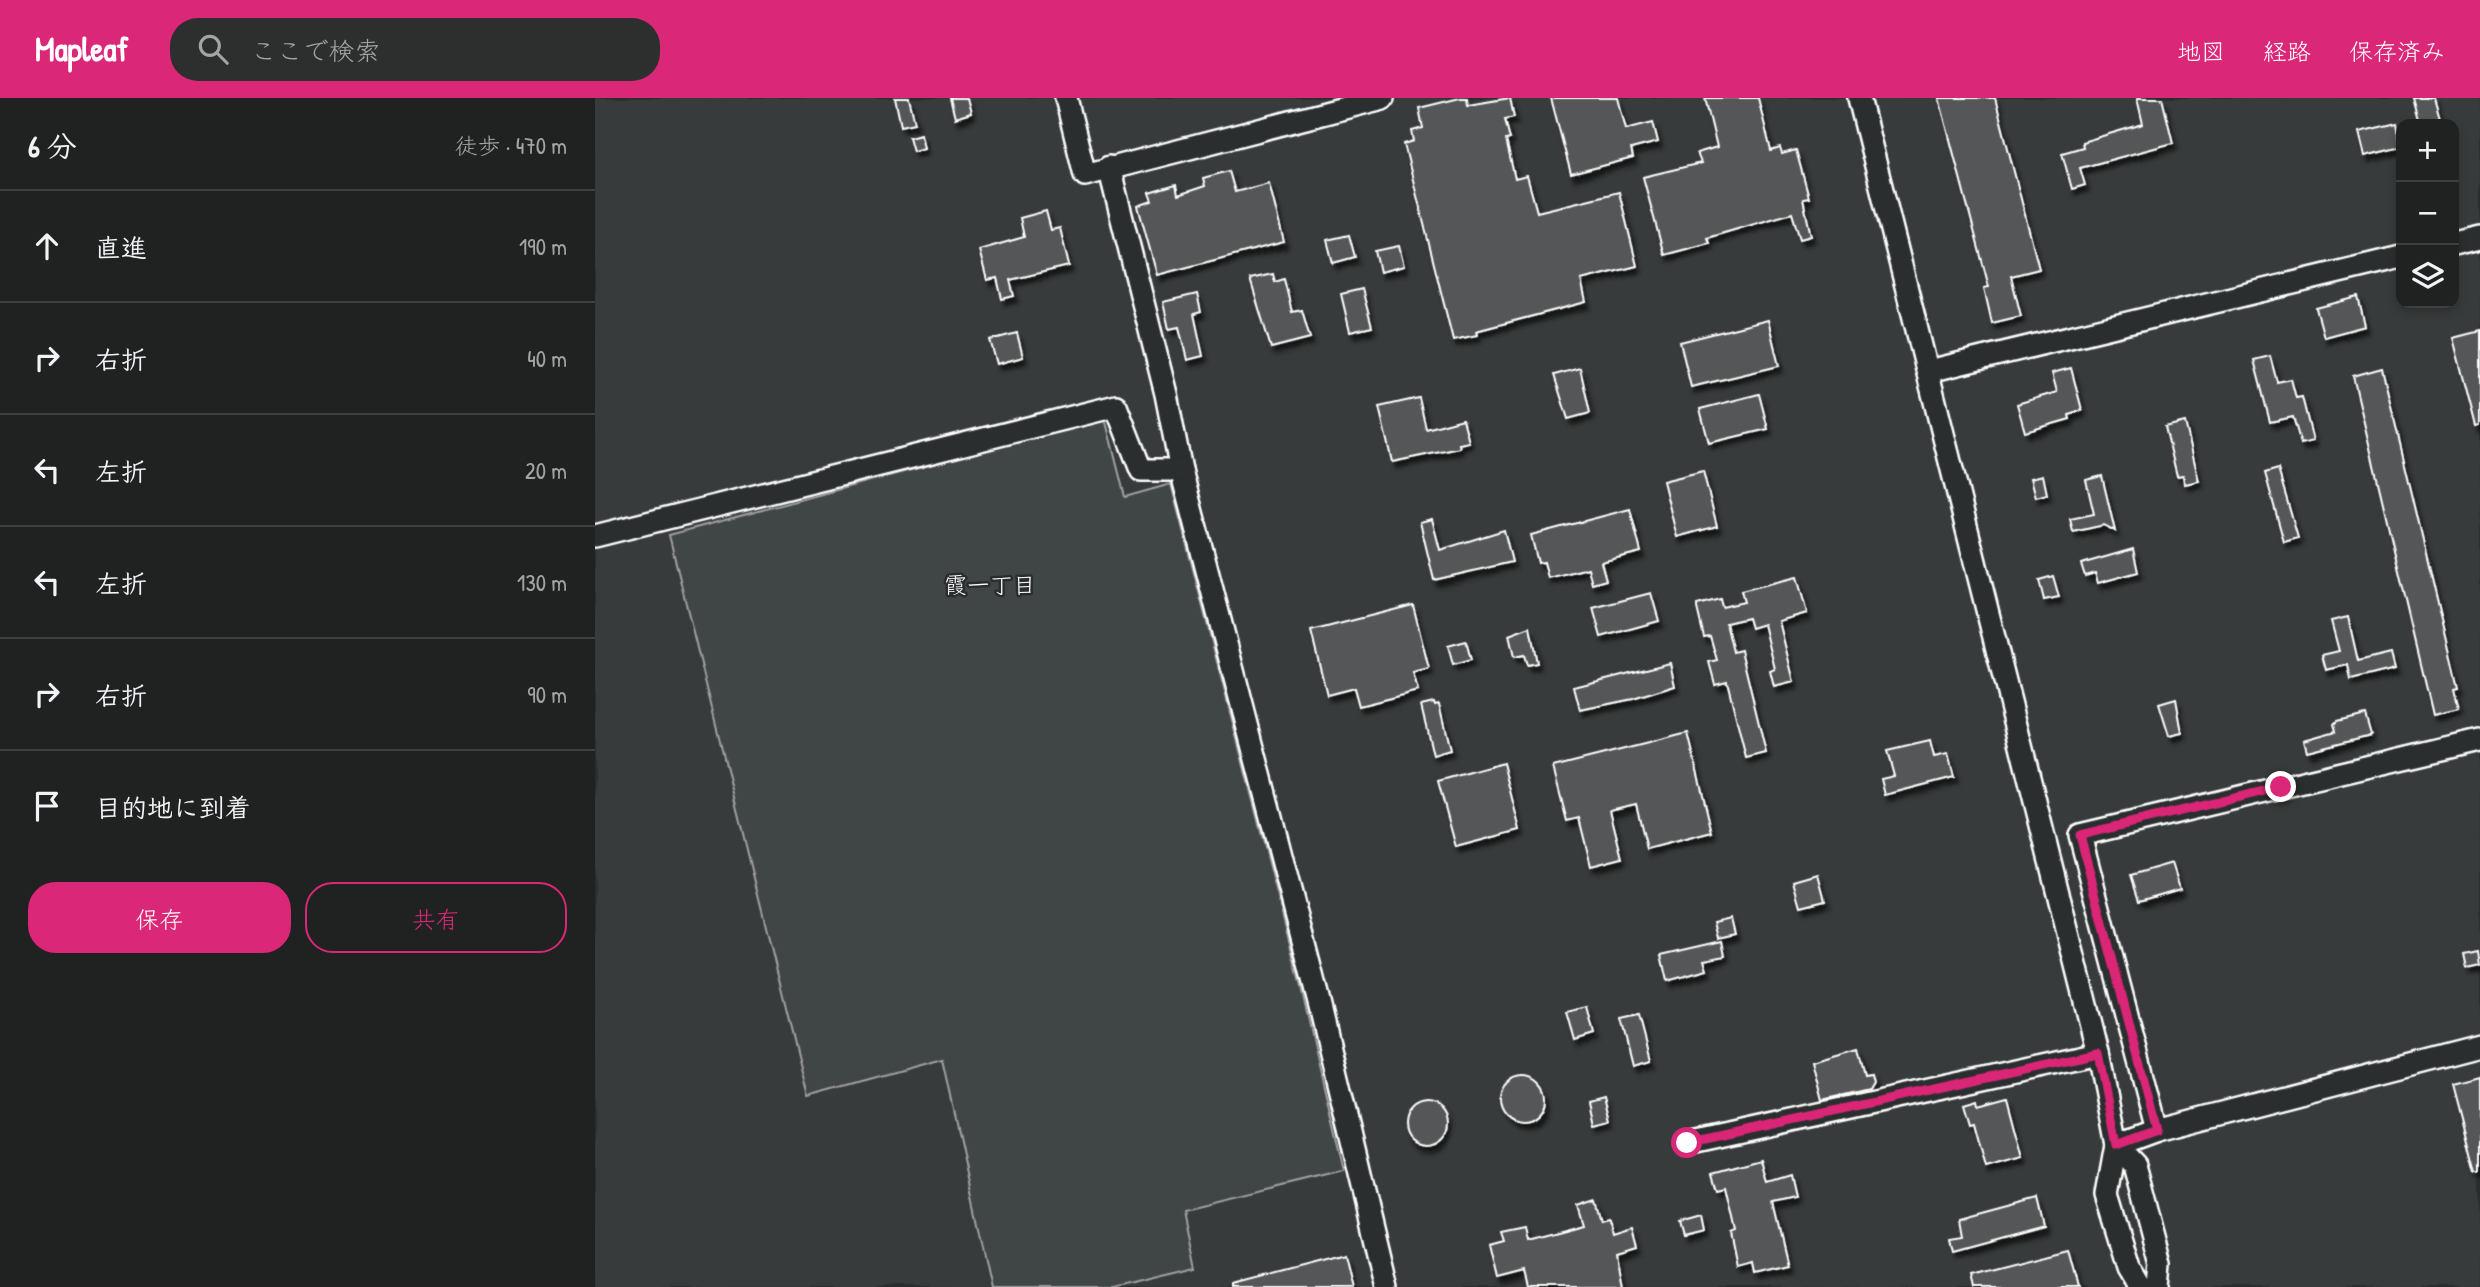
<!DOCTYPE html>
<html lang="ja">
<meta charset="utf-8">
<style>
body{margin:0;font-family:"Patrick Hand","Klee One",sans-serif;background:#2d2f2f;color:#f1f3f6}
.controls{position:absolute;right:21px;top:21px;display:grid;overflow:hidden;border-radius:14px;box-shadow:0 4px 10px #0003}
.controls button{width:63px;height:63px;display:grid;place-items:center;padding:0;border:0;border-bottom:2px solid #3d3f40;background:#202222;color:#f1f3f6;font:35px sans-serif}
.stop{position:absolute;width:21px;height:21px;margin:-16px;border:5px solid #db2777;border-radius:50%;background:#fff}
.stop.end{background:#db2777;border-color:#fff;box-shadow:0 2px 7px #0008}
.list{margin:0;padding:0;list-style:none}
h2{display:flex;justify-content:space-between;align-items:center;height:91px;margin:0;padding:0 28px;font-size:30px}
h2 small{font-size:23px;font-weight:400;color:#a2a4a5}
.list li{display:grid;grid-template-columns:46px 1fr auto;gap:21px;align-items:center;box-sizing:border-box;height:112px;padding:0 28px;border-top:2px solid #3d3f40}
.list b{display:block;font-size:26px;white-space:nowrap}
.list em{font-size:23px;font-style:normal;color:#a2a4a5}
.actions{display:flex;gap:14px;padding:21px 28px}
.actions a{flex:1;padding:16px 0;border:2px solid #db2777;border-radius:28px;text-align:center;font-size:24px;color:#db2777}
.actions .main{background:#db2777;color:#fff}
.icon{flex:none;width:38px;height:38px;fill:none;stroke:currentColor;stroke-width:2;stroke-linecap:round;stroke-linejoin:round}
.map{position:relative;flex:none;width:1885px;height:1189px;overflow:hidden}
header{display:flex;align-items:center;gap:42px;box-sizing:border-box;height:98px;padding:0 35px;background:#db2777;color:#fff}
header strong{font-size:33px}
nav{display:flex;gap:38px;margin-inline-start:auto;font-size:24px}
.search{width:490px;height:63px;background:#2d2f2f;display:flex;align-items:center;gap:18px;box-sizing:border-box;padding:0 24px;border-radius:28px;color:#a2a4a5;font-size:26px}
main{display:flex}
aside{flex:1;background:#202222}
.map>svg:first-child{display:block}
.built{fill:#373a3b;fill-rule:evenodd}
.green{fill:#414445;stroke:#a0a2a2;stroke-width:2}
.building{fill:#555758;stroke:#fff;stroke-width:2;filter:url(#shadow)}
.lines{fill:none;stroke-linecap:round;stroke-linejoin:round}
.minor-casing{stroke:#fff;stroke-width:26}
.minor{stroke:#2a2d2e;stroke-width:21}
.route{stroke:#db2777;stroke-width:9}
.labels{text-anchor:middle;stroke-width:5;stroke-linejoin:round;paint-order:stroke}
.neighbourhood-label{font-size:23px;fill:#fff;stroke:#2a2d2e}
</style>
<header>
<strong>Mapleaf</strong>
<div class="search"><svg class="icon" aria-label="search" viewBox="0 0 24 24"><circle cx="10" cy="10" r="6"/><path d="M15 15l6 6"/></svg>ここで検索</div>
<nav><a>地図</a><a>経路</a><a>保存済み</a></nav>
</header>
<main>
<aside>
<h2>6 分<small>徒歩 · 470 m</small></h2>
<ul class="list">
<li><svg class="icon" aria-label="ahead" viewBox="0 0 24 24"><path d="M12 20V5M6 11l6-6 6 6"/></svg><div><b>直進</b></div><em>190 m</em></li>
<li><svg class="icon" aria-label="right" viewBox="0 0 24 24"><path d="M7 20v-9h11M14 6l5 5-5 5"/></svg><div><b>右折</b></div><em>40 m</em></li>
<li><svg class="icon" aria-label="left" viewBox="0 0 24 24"><path d="M17 20v-9H6M10 6l-5 5 5 5"/></svg><div><b>左折</b></div><em>20 m</em></li>
<li><svg class="icon" aria-label="left" viewBox="0 0 24 24"><path d="M17 20v-9H6M10 6l-5 5 5 5"/></svg><div><b>左折</b></div><em>130 m</em></li>
<li><svg class="icon" aria-label="right" viewBox="0 0 24 24"><path d="M7 20v-9h11M14 6l5 5-5 5"/></svg><div><b>右折</b></div><em>90 m</em></li>
<li><svg class="icon" aria-label="arrive" viewBox="0 0 24 24"><path d="M6 21V4h12l-3 4 3 4H6"/></svg><div><b>目的地に到着</b></div></li>
</ul>
<div class="actions"><a class="main">保存</a><a>共有</a></div>
</aside>
<div class="map">
<svg width="1885" height="1189" viewBox="0 0 1885 1189">
<defs>
<filter id="shadow"><feDropShadow dx="3.5" dy="6" stdDeviation="2" flood-color="#0009"/></filter>
</defs>
<rect width="100%" height="100%" fill="#2a2d2e"/>
<filter id="ink" filterUnits="userSpaceOnUse"><feTurbulence type="fractalNoise" baseFrequency=".0143" numOctaves="2"/><feDisplacementMap in="SourceGraphic" scale="14" xChannelSelector="R" yChannelSelector="G"/><feConvolveMatrix kernelMatrix="1 2 1 2 8 2 1 2 1" color-interpolation-filters="sRGB"/></filter>
<g filter="url(#ink)">
<path class="built" d="M0,0H1885V1189H0ZM1806,26H1859V205H1806Z"/>
<path class="green" d="M510,320L530,399L576,386L705,885L749,1073L588,1112L600,1169L517,1189H397L347,961L213,998L74,437Z"/>
<g class="building">
<path d="M300,0H314L320,25L306,28Z"/>
<path d="M355,0H372L376,15L360,20Z"/>
<path d="M865,0H872L873,7L915,0L919,19L910,21L915,41L911,42L920,81L932,78L942,114L1024,94L1042,168L986,182L991,204L881,233L882,237L858,242L809,46L819,43L817,33L828,30L824,10Z"/>
<path d="M956,0H1023L1031,31L1058,24L1063,44L1036,51L1038,60L976,76Z"/>
<path d="M1110,0H1163L1176,53L1185,50L1187,56L1201,52L1214,100L1208,101L1216,138L1205,141L1197,115L1112,140L1114,145L1069,157L1048,79L1106,65L1102,55L1122,49Z"/>
<path d="M1344,0H1400L1444,171L1416,178L1426,218L1397,225L1389,190L1394,189Z"/>
<path d="M1542,0H1567L1578,45L1485,70L1490,87L1477,91L1467,55L1488,49L1487,44L1548,26Z"/>
<path d="M1819,0H1839L1845,21L1826,26Z"/>
<path d="M1802,25L1806,49L1770,58L1764,34Z"/>
<path d="M326,36L329,50L318,53L314,39Z"/>
<path d="M634,73L640,94L674,85L689,144L562,177L543,108L557,103L554,95L581,87L583,97L610,88L608,80Z"/>
<path d="M451,113L456,132L465,130L474,168L415,182L419,198L407,201L402,180L392,182L384,152L429,139L425,120Z"/>
<path d="M754,137L760,159L738,165L732,142Z"/>
<path d="M804,148L809,168L785,174L780,153Z"/>
<path d="M678,176L680,184L689,181L697,214L707,212L715,240L676,250L655,181Z"/>
<path d="M767,191L777,229L755,234L746,196Z"/>
<path d="M602,196L606,214L599,216L608,258L592,262L584,229L574,231L568,204Z"/>
<path d="M1763,199L1770,228L1729,239L1721,210Z"/>
<path d="M1173,222L1184,268L1096,289L1085,244Z"/>
<path d="M1885,233V327L1881,328L1858,240Z"/>
<path d="M422,235L428,259L402,266L395,242Z"/>
<path d="M1675,258L1682,284L1696,281L1701,300L1707,299L1718,343L1706,346L1698,319L1675,324L1659,262Z"/>
<path d="M985,270L995,315L973,321L959,277Z"/>
<path d="M1476,270L1487,312L1474,317L1475,321L1430,334L1422,306L1462,294L1457,275Z"/>
<path d="M1787,270L1863,589L1859,590L1864,611L1838,617L1758,278Z"/>
<path d="M1164,296L1173,331L1114,345L1105,311Z"/>
<path d="M824,300L831,331L868,321L874,344L864,346L865,350L797,364L784,309Z"/>
<path d="M1590,324L1604,383L1590,386L1588,377L1582,378L1570,329Z"/>
<path d="M1683,371L1703,440L1689,444L1670,375Z"/>
<path d="M1108,373L1122,428L1082,439L1068,383Z"/>
<path d="M1448,377L1452,396L1441,399L1436,380Z"/>
<path d="M1507,378L1520,433L1509,427L1478,434L1475,421L1499,416L1491,382Z"/>
<path d="M1035,411L1046,454L1006,464L1011,482L997,486L993,470L953,480L949,464L943,465L936,437Z"/>
<path d="M837,421L845,452L909,432L917,464L839,482L825,424Z"/>
<path d="M1538,451L1543,474L1503,485L1500,475L1490,478L1486,466Z"/>
<path d="M1458,478L1464,499L1449,502L1444,482Z"/>
<path d="M1202,479L1212,515L1184,523L1199,584L1179,589L1175,573L1180,571L1169,526L1156,530L1153,520L1131,525L1138,554L1146,552L1171,655L1151,660L1132,583L1120,586L1114,564L1122,562L1115,538L1109,539L1108,535L1102,510V507L1125,501L1127,509L1149,504L1146,493Z"/>
<path d="M1056,495L1064,523L1006,539L998,510Z"/>
<path d="M818,507L834,571L818,575L823,593L764,608L759,590L732,597L716,533Z"/>
<path d="M1753,519L1763,563L1796,555L1800,571L1756,582L1753,567L1731,572L1727,557L1744,553L1736,523Z"/>
<path d="M935,529L942,565L932,567L929,557L919,559L914,537Z"/>
<path d="M871,543L876,562L858,567L853,548Z"/>
<path d="M1075,565L1080,588L1038,601L985,612L979,589Z"/>
<path d="M1581,601L1587,635L1574,638L1564,606Z"/>
<path d="M839,604L840,607L844,606L855,652L838,657L826,607Z"/>
<path d="M1770,616L1776,637L1712,653L1709,642L1741,633L1739,626L1742,623Z"/>
<path d="M1093,635L1117,734L1052,751L1041,706L1015,712L1027,760L996,768L984,720L972,723L958,669Z"/>
<path d="M1335,643L1339,659L1353,656L1359,679L1290,697L1286,681L1299,678L1292,653Z"/>
<path d="M908,665L925,732L861,749L843,683Z"/>
<path d="M1577,765L1585,790L1544,802L1536,777Z"/>
<path d="M1223,776L1230,802L1206,808L1199,783Z"/>
<path d="M1136,820L1140,836L1123,840L1119,824Z"/>
<path d="M1127,843L1130,858L1109,862L1112,872L1072,883L1066,857Z"/>
<path d="M1883,853L1885,867L1872,870L1869,856Z"/>
<path d="M992,909L999,936L980,942L972,914Z"/>
<path d="M1044,917L1056,963L1038,968L1026,921Z"/>
<path d="M1263,950L1270,977L1276,976L1278,984L1274,991L1227,1002L1217,963Z"/>
<circle cx="928" cy="1000" r="23"/>
<path d="M1885,979V1074H1881L1858,986Z"/>
<path d="M1009,999L1015,1022L999,1026L994,1003Z"/>
<path d="M1412,999L1428,1060L1391,1070L1379,1025L1375,1026L1369,1006L1382,1002L1383,1007Z"/>
<circle cx="831" cy="1026" r="22"/>
<path d="M1166,1061L1172,1084L1195,1077L1200,1099L1178,1104L1193,1167L1160,1175L1158,1165L1143,1169L1136,1135L1141,1133L1131,1089L1123,1091L1118,1074Z"/>
<path d="M1442,1100L1449,1128L1357,1153L1354,1140L1367,1138L1364,1121Z"/>
<path d="M1001,1101L1007,1122L1014,1120L1018,1135L1037,1129L1042,1147L1022,1153L1028,1189H933L929,1173L902,1180L894,1147L909,1143L906,1134L930,1129L933,1142L989,1127L983,1107Z"/>
<path d="M1106,1117L1109,1132L1089,1137L1085,1123Z"/>
<path d="M1473,1152L1483,1189H1379L1376,1177Z"/>
<path d="M749,1156L757,1189H638V1185Z"/>
</g>
<g class="lines">
<defs>
<g id="minor">
<path d="M471,0L490,77L788,0"/>
<path d="M1264,0L1503,955L1521,1047L1512,1097L1534,1169L1546,1189"/>
<path d="M514,69L571,296L586,372L724,904L792,1189"/>
<path d="M1859,146L1885,140"/>
<path d="M1334,273L1806,159"/>
<path d="M0,438L521,308L546,372H586"/>
<path d="M1562,1032L1485,737L1885,642"/>
<path d="M1092,1045L1503,955"/>
<path d="M1521,1047L1562,1032L1885,948"/>
<path d="M1521,1047L1540,1067L1566,1166L1564,1189"/>
</g>
</defs>
<use href="#minor" class="minor-casing"/>
<use href="#minor" class="minor"/>
</g>
</g>
<g class="lines" filter="url(#ink)">
<path class="route" d="M1092,1045L1503,955L1521,1047L1562,1032L1485,737L1686,689"/>
</g>
<g class="labels">
<g class="neighbourhood-label">
<text x="395" y="495">霞一丁目</text>
</g>
</g>
</svg>
<div class="controls">
<button>+</button>
<button>−</button>
<button><svg class="icon" aria-label="layers" viewBox="0 0 24 24"><path d="M12 4l9 5-9 5-9-5zM3 14l9 5 9-5"/></svg></button>
</div>
<div class="stop" style="left:1092px;top:1045px"></div>
<div class="stop end" style="left:1686px;top:689px"></div>
</div>
</main>
